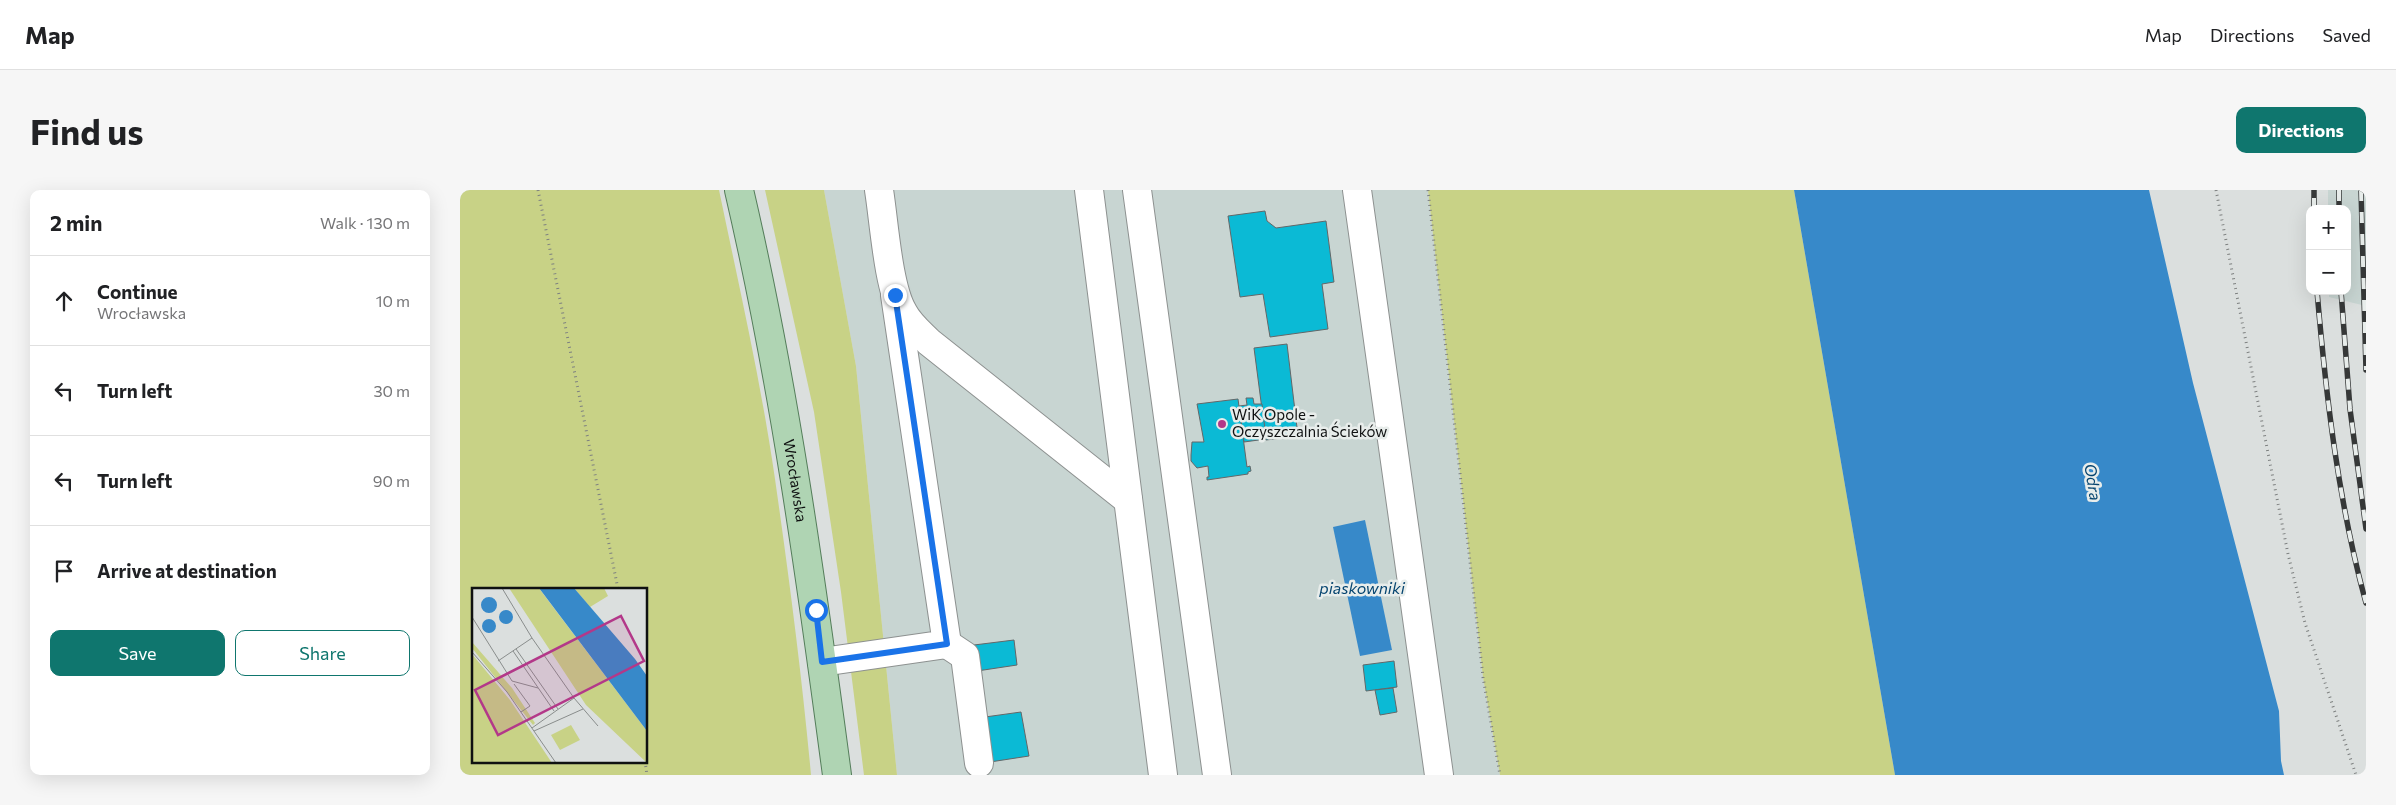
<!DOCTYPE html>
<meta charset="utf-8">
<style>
body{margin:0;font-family:Commissioner,sans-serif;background:#f6f6f6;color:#202124}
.controls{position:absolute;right:15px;top:15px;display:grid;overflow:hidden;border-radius:10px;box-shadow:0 5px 20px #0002}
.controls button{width:45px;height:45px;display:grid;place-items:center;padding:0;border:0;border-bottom:1px solid #e0e0e0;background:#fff;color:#202124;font:25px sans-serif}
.stop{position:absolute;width:15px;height:15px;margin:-11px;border:4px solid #1a73e8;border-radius:50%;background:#fff}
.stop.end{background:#1a73e8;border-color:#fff;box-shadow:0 1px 5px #0008}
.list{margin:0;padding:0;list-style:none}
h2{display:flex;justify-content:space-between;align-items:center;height:65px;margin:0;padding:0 20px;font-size:21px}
h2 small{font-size:16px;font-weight:400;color:#757577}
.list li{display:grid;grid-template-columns:32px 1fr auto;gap:15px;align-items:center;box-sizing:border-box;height:90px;padding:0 20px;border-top:1px solid #e0e0e0}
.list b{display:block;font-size:19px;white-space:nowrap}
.list p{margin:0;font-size:16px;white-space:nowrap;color:#757577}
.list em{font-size:16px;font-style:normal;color:#757577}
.actions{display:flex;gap:10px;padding:15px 20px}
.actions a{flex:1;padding:11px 0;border:1px solid #0f766e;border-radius:10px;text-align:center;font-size:18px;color:#0f766e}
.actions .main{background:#0f766e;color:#fff}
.icon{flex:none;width:28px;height:28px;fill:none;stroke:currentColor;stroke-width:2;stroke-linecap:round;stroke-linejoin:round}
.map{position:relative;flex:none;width:1906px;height:585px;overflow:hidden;border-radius:10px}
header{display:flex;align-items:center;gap:30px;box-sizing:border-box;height:70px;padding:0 25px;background:#fff;border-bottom:1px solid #e0e0e0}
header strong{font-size:24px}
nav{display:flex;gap:28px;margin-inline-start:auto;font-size:18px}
.intro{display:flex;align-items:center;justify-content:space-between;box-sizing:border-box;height:120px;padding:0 30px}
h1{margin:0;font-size:35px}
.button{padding:12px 22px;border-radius:10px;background:#0f766e;color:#fff;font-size:18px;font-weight:700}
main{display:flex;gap:30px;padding:0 30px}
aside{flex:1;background:#fff;border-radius:10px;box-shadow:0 5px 20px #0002}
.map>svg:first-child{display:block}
.built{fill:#c8d5d2}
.green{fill:#c8d286;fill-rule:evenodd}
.water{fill:#3789c9}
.building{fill:#0bbad5;stroke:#636768}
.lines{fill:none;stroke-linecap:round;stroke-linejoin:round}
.minor-casing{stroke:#8d9190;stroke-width:30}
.major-casing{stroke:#547d5a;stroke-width:30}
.path{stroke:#7e8180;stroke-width:3;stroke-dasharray:1 4;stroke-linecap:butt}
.minor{stroke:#fff;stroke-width:28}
.major{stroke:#afd4b3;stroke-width:28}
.rail-casing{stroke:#363838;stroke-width:5.5}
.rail{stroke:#e8edeb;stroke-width:4;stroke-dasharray:11;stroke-linecap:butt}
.route{stroke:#1a73e8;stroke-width:6}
.poi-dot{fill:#b33889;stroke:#e8edeb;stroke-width:2}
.labels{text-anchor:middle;stroke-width:5;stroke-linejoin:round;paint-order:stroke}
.poi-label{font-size:15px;fill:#0f1111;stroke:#e8edeb;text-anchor:start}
.street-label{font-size:15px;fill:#0f1111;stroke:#e8edeb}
.water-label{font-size:16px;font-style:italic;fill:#064570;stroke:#e8edeb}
.inset-road{fill:none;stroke:#898d8c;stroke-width:1}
.view{fill:#b33889;fill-opacity:0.15;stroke:#b33889;stroke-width:2.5}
.inset-edge{fill:none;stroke:#0f1111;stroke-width:2.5}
</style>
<header>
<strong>Map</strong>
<nav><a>Map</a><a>Directions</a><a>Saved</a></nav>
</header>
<div class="intro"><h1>Find us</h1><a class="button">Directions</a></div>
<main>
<aside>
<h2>2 min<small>Walk · 130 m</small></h2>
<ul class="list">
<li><svg class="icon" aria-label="ahead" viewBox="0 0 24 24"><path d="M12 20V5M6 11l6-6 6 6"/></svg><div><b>Continue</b><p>Wrocławska</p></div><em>10 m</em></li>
<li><svg class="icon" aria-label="left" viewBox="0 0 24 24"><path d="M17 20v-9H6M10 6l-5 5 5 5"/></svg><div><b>Turn left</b></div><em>30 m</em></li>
<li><svg class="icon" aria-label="left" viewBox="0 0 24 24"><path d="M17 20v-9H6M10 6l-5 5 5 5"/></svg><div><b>Turn left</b></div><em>90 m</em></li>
<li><svg class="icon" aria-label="arrive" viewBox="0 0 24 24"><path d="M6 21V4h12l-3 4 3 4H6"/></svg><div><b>Arrive at destination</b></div></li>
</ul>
<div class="actions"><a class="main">Save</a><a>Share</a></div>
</aside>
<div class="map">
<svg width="1906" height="585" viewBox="0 0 1906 585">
<rect width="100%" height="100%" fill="#dbdfde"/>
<g class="built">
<path d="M364,0H968L1023,487L1040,585H437L396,176Z"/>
<path d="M1868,0H1906V116L1869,107V101H1887V19H1868Z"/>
</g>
<g class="green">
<path d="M0,0H259C279,96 301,192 315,289C329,387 342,486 351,585H0ZM14,399H186V571H14Z"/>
<path d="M305,0H364L396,176L437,585H404L381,402L354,222Z"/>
<path d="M968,0H1334L1435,585H1040L1023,487Z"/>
</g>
<g class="water">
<path d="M1334,0H1689L1733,193L1819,521L1821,571L1824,585H1435Z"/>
<path d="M905,330L932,460L900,466L873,337Z"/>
</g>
<g class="building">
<path d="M805,21L807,31L816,38L866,31L874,92L862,94L868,139L810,147L803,104L780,107L768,26Z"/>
<path d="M827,154L838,246L806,250L794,158Z"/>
<path d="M786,208H793L794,214H802L806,249L784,252L779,216L787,215Z"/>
<path d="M778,209L787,277L790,276L791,281L788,282V284L747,290V287H749L748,276L737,278L731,271V265L732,252H744L737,214Z"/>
<path d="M554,450L557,475L517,481L514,455Z"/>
<path d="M934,471L937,497L906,501L903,475Z"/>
<path d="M933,498L937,522L920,525L915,500Z"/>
<path d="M561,522L569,566L530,572L525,527Z"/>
</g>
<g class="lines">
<defs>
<g id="minor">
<path d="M419,0C424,31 428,97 443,122C449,134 460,143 469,152L668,310"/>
<path d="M629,0L703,585"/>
<path d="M677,0L757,585"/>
<path d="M897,0L979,585"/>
<path d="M487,454L505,466L519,573"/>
<path d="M362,472L487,454L435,105"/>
</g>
<g id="major">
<path id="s1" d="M279,0C324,193 351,389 377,585"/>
</g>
</defs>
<use href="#minor" class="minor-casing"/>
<use href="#major" class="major-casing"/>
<g class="path">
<path d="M78,0L158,399"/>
<path d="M968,0L1023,487L1040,585"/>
<path d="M1756,0L1828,364L1845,433L1896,585"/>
<path d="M185,571L187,585"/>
</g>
<use href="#minor" class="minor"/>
<use href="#major" class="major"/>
<defs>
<g id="rail">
<path d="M1879,0V19"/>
<path d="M1901,0L1906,180"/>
<path d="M1854,19V0"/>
<path d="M1857,101C1866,206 1878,311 1906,413"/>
<path d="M1881,101L1890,219L1906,339"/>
</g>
</defs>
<use href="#rail" class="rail-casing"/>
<use href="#rail" class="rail"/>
</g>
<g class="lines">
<path class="route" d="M356,420L362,472L487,454L435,105"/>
</g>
<circle class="poi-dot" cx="762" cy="234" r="5"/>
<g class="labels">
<g class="poi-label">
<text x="772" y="230">WiK Opole -<tspan x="772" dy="17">Oczyszczalnia Ścieków</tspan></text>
</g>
<g class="street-label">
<text dy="5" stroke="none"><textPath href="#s1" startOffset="296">Wrocławska</textPath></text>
</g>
<g class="water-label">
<text transform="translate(1633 292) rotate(81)" y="6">Odra</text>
<text x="902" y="404">piaskowniki</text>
</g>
</g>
<g transform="translate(12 398)">
<rect width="175" height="175" fill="#dbdfde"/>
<path d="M37,0H67L72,7L175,143V175L114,117ZM102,0H132L136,8L118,19ZM0,54L40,100L63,135L61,137L0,60ZM0,66L38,112L80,175H0ZM99,137L108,152L88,162L79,147Z" fill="#c8d286"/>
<path d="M67,0H102L163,71L175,88V143ZM9 17a8 8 0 1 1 16 0a8 8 0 1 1-16 0ZM27 29a7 7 0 1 1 14 0a7 7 0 1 1-14 0ZM10 38a7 7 0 1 1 14 0a7 7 0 1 1-14 0Z" fill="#3789c9"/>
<path class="inset-road" d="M30,0L60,50L102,110L126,138M0,29L40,93L66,100M44,61L86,121M41,63L82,123M0,64L35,104L84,175M26,73L60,50M42,96L58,118L49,124M60,140L102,110M62,143L111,121"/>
<path class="view" d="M149,28L172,73L26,147L3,102Z"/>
<rect width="175" height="175" class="inset-edge"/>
</g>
</svg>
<div class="controls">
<button>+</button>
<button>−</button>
</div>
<div class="stop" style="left:356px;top:420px"></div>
<div class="stop end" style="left:435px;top:105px"></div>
</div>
</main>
